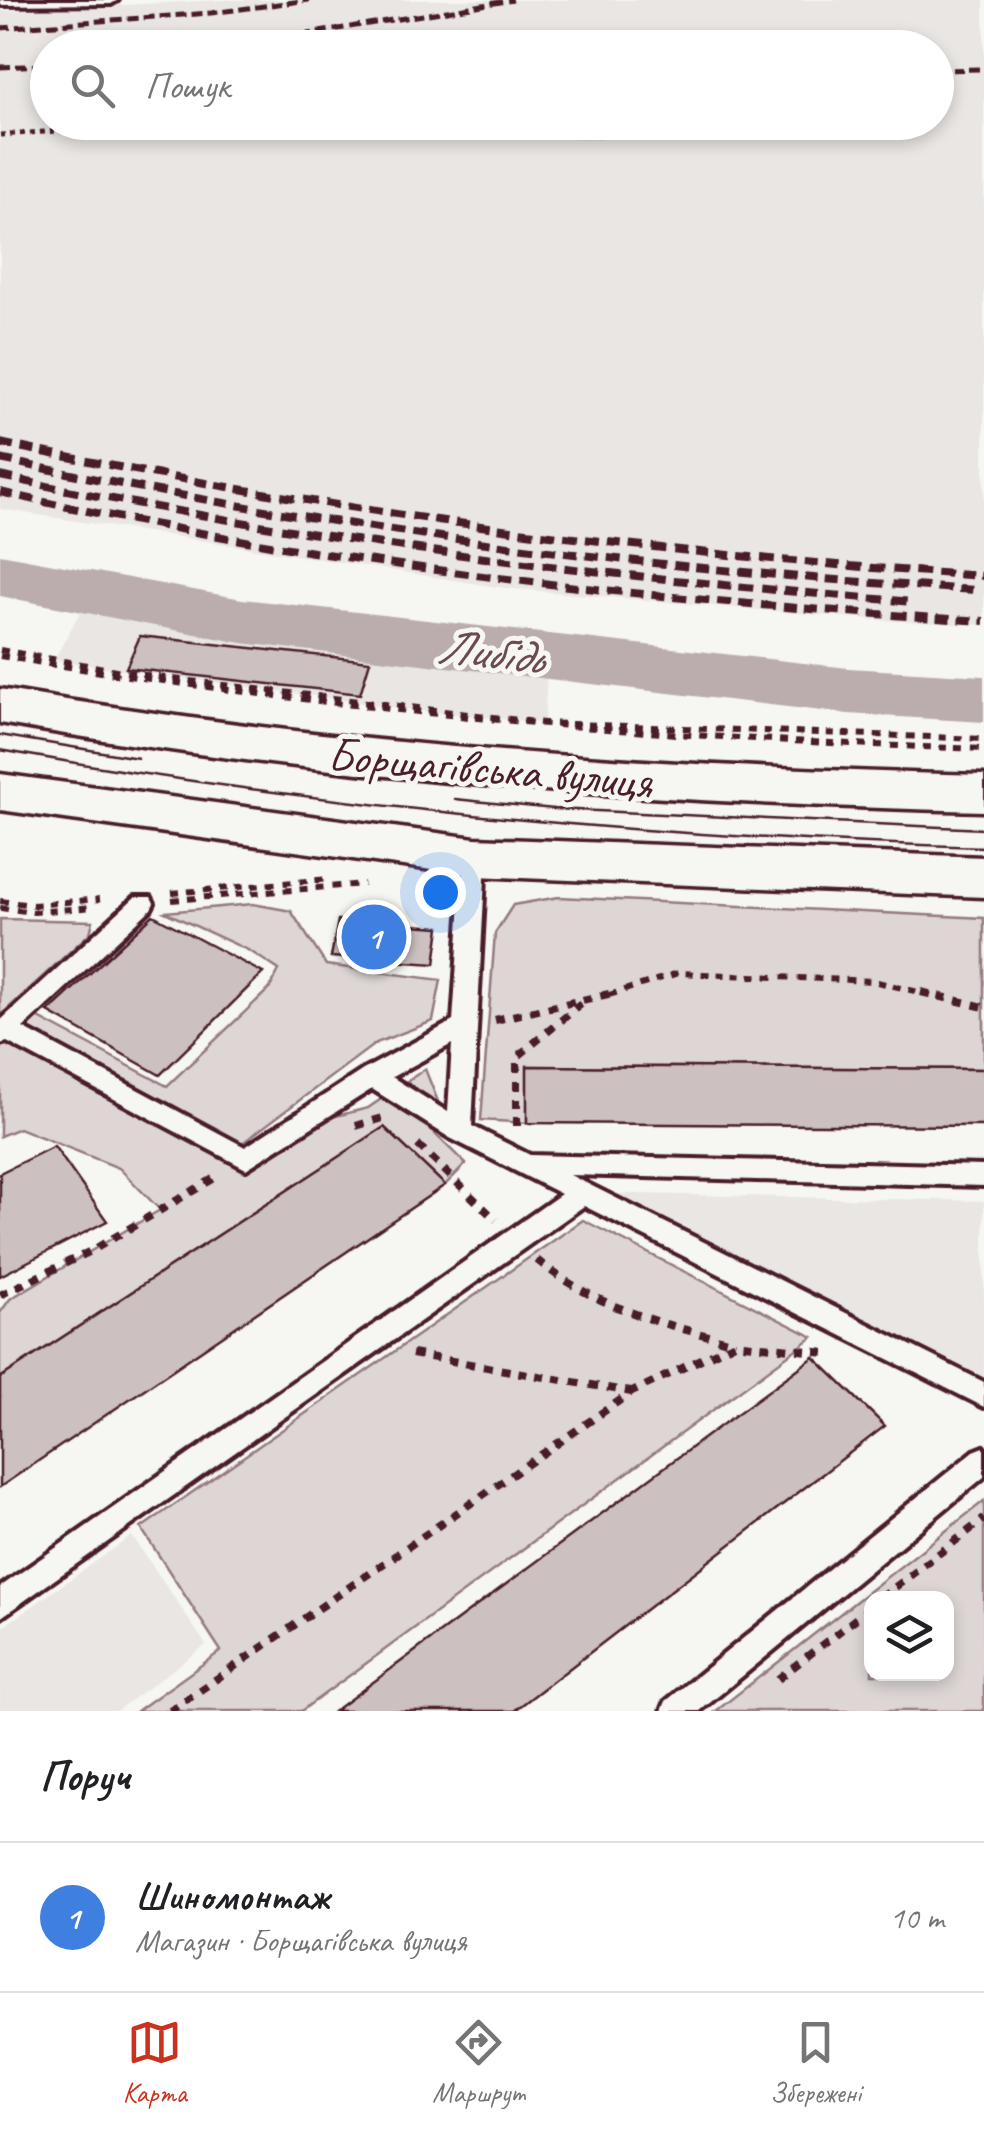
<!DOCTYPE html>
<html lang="uk">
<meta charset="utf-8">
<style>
body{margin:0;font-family:Caveat,sans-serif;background:#f2f2f2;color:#202124}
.controls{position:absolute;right:30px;bottom:30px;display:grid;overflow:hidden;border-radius:20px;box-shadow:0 5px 15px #0003}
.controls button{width:90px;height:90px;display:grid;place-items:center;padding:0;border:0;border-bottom:2px solid #e0e0e0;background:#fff;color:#202124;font:50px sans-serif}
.you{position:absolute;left:440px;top:892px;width:35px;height:35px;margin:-25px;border:8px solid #fff;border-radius:50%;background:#1a73e8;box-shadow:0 0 0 15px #1a73e833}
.badge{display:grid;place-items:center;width:65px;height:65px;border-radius:50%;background:#c8321e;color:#fff;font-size:32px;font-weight:700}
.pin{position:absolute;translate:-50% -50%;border:5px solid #fff;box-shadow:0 2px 10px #0006}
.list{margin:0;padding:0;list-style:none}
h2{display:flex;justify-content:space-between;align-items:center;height:130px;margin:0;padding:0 40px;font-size:42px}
h2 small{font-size:32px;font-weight:400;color:#757577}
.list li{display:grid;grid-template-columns:65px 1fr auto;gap:30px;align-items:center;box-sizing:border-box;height:150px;padding:0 40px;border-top:2px solid #e0e0e0}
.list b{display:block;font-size:38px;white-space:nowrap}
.list p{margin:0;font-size:32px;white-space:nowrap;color:#757577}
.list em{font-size:32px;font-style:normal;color:#757577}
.icon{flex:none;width:55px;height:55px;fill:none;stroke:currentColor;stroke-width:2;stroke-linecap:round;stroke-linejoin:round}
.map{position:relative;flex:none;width:984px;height:1711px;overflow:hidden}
.search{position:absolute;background:#fff;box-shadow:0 5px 15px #0003;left:30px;right:30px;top:30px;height:110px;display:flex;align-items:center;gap:25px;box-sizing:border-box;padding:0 35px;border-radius:55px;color:#757577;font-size:38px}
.sheet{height:280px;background:#fff}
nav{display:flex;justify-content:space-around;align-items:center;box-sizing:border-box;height:140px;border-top:2px solid #e0e0e0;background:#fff;font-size:28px;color:#757577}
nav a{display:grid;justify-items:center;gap:5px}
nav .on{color:#c8321e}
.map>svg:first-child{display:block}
.built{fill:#e9e6e3;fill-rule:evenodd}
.green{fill:#ddd6d5;stroke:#947a80;stroke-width:2.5;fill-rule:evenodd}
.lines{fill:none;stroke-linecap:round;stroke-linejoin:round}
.river{fill:#bbadae;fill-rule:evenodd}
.building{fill:#ccc1c0;stroke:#4a1f2b;stroke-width:2.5}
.service-casing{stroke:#4a1f2b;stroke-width:8}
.primary-casing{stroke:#4a1f2b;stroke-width:7}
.path-far2{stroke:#4a1f2b;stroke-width:5;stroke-dasharray:5 5;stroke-linecap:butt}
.path-far1{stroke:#4a1f2b;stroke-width:6;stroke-dasharray:8 8;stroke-linecap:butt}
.path{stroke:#4a1f2b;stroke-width:8;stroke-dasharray:9 9;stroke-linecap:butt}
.service{fill:#f6f6f2;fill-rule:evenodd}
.primary{fill:#f6f6f2;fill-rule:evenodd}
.tram{stroke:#4a1f2b;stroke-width:2.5}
.rail-far1{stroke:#4a1f2b;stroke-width:5;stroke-dasharray:11 5;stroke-linecap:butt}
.rail{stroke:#4a1f2b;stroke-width:8;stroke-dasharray:14 8;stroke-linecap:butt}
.labels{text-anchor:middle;stroke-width:10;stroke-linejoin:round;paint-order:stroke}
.street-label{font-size:48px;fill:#4a1f2b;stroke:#f6f6f2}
.water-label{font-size:50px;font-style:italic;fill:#6c4a52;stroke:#f6f6f2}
</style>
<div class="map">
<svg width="984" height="1711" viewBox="0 0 984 1711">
<rect width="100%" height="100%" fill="#f6f6f2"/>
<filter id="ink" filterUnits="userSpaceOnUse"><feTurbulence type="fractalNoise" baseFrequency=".01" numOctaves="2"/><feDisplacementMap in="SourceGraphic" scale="20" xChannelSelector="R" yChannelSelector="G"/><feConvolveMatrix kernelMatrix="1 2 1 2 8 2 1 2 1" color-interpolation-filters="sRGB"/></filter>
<g filter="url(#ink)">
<g class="built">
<path d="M226,0H984V625L878,620L505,588L0,509V11ZM48,48H936V122H48Z"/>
<path d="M91,592L242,621L548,657L544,723L406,709L54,660Z"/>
<path d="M582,1193L984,1201V1395Z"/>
<path d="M132,1536L206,1645L116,1711H0V1629Z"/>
</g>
<g class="green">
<path d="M559,897L984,918V1069L528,1066L527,1123L481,1120L495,933L513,905Z"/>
<path d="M253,904L291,911L326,965L441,980L433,1021L376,1043L241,1144L24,1027L35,1016L167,1086L270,988L279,970L250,951L165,912Z"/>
<path d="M0,919L93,921L90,933L0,1016Z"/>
<path d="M0,1035L246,1159L320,1120L368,1108L425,1069L439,1104L435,1134L466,1164L445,1185L384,1127L0,1378V1313L10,1299L160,1210L119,1168L19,1128L0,1136Z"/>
<path d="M583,1220L813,1337L301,1711H137L221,1651L141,1528Z"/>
<path d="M984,1501V1711H716ZM872,1598H946V1674H872Z"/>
</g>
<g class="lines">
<path class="river" d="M0,554L242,599L848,668L984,676V722L848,714L242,643L0,596Z"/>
</g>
<g class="building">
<path d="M573,122H694L696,136H574Z"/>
<path d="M140,636L370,661L360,694L126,668Z"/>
<path d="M153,915L263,973L160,1075L48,1012Z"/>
<path d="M338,920L440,927L435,964L331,957Z"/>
<path d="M527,1066L984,1069V1126L527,1123Z"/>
<path d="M384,1127L445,1185L0,1487V1378Z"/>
<path d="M54,1146L107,1221L0,1276V1173Z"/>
<path d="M814,1357L885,1426L514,1711H334Z"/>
</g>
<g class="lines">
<defs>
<g id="service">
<path d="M0,0H118L111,4L0,5Z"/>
<path d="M475,849L486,857L472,1126L530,1155L984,1166V1186L570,1175L984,1382V1407L584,1206L0,1618V1587L561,1194L450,1138L372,1089L246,1169L7,1042L0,1044V1021L135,897H151L154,903L151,909L23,1028L245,1147L363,1070L453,1021L464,857ZM452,1044L448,1112L392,1077Z"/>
<path d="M984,1447V1477L700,1711H662L666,1701L974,1451Z"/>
</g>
<g id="primary">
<path d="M0,689C326,745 653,767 984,775V811C653,803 326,781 0,723Z"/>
<path d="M0,774L475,838L984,857V897L475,876L0,810Z"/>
</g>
</defs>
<use href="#service" class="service-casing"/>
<use href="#primary" class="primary-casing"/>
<g class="path-far2">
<path d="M616,48L692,34L700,48"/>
<path d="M742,122L746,129"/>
<path d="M0,135L190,122"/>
</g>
<g class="path-far1">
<path d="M0,650L157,677L544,723L984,739"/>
<path d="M0,656C326,710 653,739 984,749"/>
<path d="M172,893L329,879"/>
<path d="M172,900L364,884"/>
<path d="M0,901L33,905L100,899"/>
<path d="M0,908L34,912L95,907"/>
<path d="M609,995L678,973L873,981L931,995"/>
</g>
<g class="path">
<path d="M921,992L984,1007"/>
<path d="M495,1020L617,992"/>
<path d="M356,1126L383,1118"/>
<path d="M517,1126V1057L581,1004"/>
<path d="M418,1145L496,1220"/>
<path d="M537,1260C595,1308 664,1324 735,1343"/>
<path d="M0,1295L93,1250L218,1176"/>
<path d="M412,1354L631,1392"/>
<path d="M881,1598L984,1519"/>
<path d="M778,1679L872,1606"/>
<path d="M170,1711L632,1392L735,1343L827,1353"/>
</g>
<use href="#service" class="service"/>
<use href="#primary" class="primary"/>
<g class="tram">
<path d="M0,735L138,758"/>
<path d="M0,750C326,808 653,838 984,847"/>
<path d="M455,799L554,809L984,829"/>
</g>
<g class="rail-far1">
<path d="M0,28L211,13L309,0"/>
<path d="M223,48L513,0"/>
<path d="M0,67L48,65"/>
<path d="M936,70L984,69"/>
</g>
<g class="rail">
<path d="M0,443C325,512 652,554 984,576"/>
<path d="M0,459C322,529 646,569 975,590"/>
<path d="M0,476C302,541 606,577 914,602"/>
<path d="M0,492C323,566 654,601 984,621"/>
</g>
</g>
</g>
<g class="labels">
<g class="street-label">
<text transform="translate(490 767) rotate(5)" y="17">Борщагівська вулиця</text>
</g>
<g class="water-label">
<text transform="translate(490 650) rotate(7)" y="18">Либідь</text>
</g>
</g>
</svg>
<div class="controls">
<button><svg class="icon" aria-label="layers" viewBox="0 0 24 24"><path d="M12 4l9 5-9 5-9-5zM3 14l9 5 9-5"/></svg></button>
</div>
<div class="you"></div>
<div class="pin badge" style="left:374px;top:937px;background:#3f7fe0">1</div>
<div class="search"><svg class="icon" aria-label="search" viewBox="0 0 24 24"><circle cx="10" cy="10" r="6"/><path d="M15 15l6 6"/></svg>Пошук</div>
</div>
<section class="sheet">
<h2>Поруч<small></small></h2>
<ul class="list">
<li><span class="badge" style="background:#3f7fe0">1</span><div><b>Шиномонтаж</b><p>Магазин · Борщагівська вулиця</p></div><em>10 m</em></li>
</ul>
</section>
<nav>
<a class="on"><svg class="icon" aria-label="map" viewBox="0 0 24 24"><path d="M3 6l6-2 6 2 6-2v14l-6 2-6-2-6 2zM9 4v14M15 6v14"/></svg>Карта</a>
<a><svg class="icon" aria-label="directions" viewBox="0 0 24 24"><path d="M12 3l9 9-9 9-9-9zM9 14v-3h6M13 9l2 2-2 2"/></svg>Маршрут</a>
<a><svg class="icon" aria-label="saved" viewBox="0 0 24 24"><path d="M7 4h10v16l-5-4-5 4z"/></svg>Збережені</a>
</nav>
